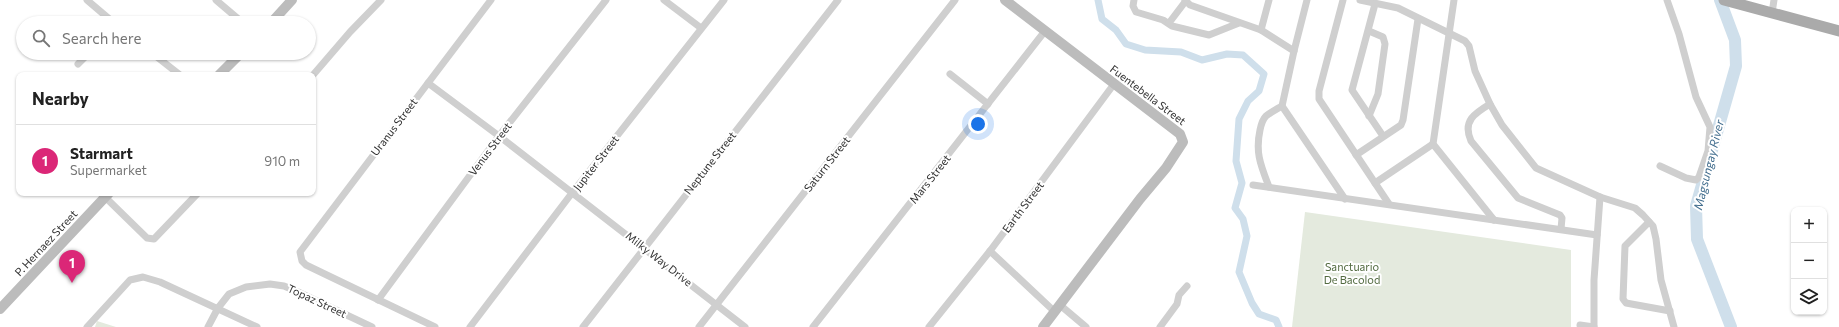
<!DOCTYPE html>
<meta charset="utf-8">
<style>
body{margin:0;font-family:Commissioner,sans-serif;background:#f6f6f6;color:#222}
.controls{position:absolute;right:12px;bottom:12px;display:grid;overflow:hidden;border-radius:8px;box-shadow:0 1px 3px #0004}
.controls button{width:36px;height:36px;display:grid;place-items:center;padding:0;border:0;border-bottom:1px solid #e0e0e0;background:#fff;color:#222;font:20px sans-serif}
.you{position:absolute;left:978px;top:124px;width:14px;height:14px;margin:-10px;border:3px solid #fff;border-radius:50%;background:#1a73e8;box-shadow:0 0 0 6px #1a73e833}
.badge{display:grid;place-items:center;width:26px;height:26px;border-radius:50%;background:#db2777;color:#fff;font-size:13px;font-weight:700}
.pin{position:absolute;translate:-50% -33px;filter:drop-shadow(0 1px 2px #0008)}
.pin::after{content:'';position:absolute;top:21px;width:14px;height:12px;background:inherit;clip-path:polygon(0 0,100% 0,50% 100%)}
.list{margin:0;padding:0;list-style:none}
h2{display:flex;justify-content:space-between;align-items:center;height:52px;margin:0;padding:0 16px;font-size:17px}
h2 small{font-size:13px;font-weight:400;color:#767676}
.list li{display:grid;grid-template-columns:26px 1fr auto;gap:12px;align-items:center;box-sizing:border-box;height:72px;padding:0 16px;border-top:1px solid #e0e0e0}
.list b{display:block;font-size:15px;white-space:nowrap}
.list p{margin:0;font-size:13px;white-space:nowrap;color:#767676}
.list em{font-size:13px;font-style:normal;color:#767676}
.icon{flex:none;width:22px;height:22px;fill:none;stroke:currentColor;stroke-width:2;stroke-linecap:round;stroke-linejoin:round}
.map{position:relative;flex:none;width:1839px;height:327px;overflow:hidden}
.search{position:absolute;background:#fff;box-shadow:0 1px 3px #0004;left:16px;top:16px;width:300px;height:44px;display:flex;align-items:center;gap:10px;box-sizing:border-box;padding:0 14px;border-radius:22px;color:#767676;font-size:15px}
.panel{position:absolute;background:#fff;box-shadow:0 1px 3px #0004;left:16px;top:72px;width:300px;height:124px;border-radius:8px}
.map>svg:first-child{display:block}
.green{fill:#e4eade}
.lines{fill:none;stroke-linecap:round;stroke-linejoin:round}
.canal{stroke:#cfdfeb;stroke-width:7}
.river{stroke:#cfdfeb;stroke-width:12}
.street{stroke:#cfcfcf;stroke-width:7}
.secondary{stroke:#bcbcbc;stroke-width:10}
.primary{stroke:#aaa;stroke-width:11}
.labels{text-anchor:middle;stroke-width:4;stroke-linejoin:round;paint-order:stroke}
.street-label{font-size:11px;fill:#323232;stroke:#fff}
.park-label{font-size:11px;fill:#536b41;stroke:#fff}
.water-label{font-size:12px;font-style:italic;fill:#446f8f;stroke:#fff}
</style>
<div class="map">
<svg width="1839" height="327" viewBox="0 0 1839 327">
<rect width="100%" height="100%" fill="#fff"/>
<g class="green">
<path d="M1305,212L1571,250V327H1292Z"/>
<path d="M97,321L116,327H95Z"/>
</g>
<g class="lines">
<path class="canal" d="M1098,0L1102,19L1116,30L1126,44L1145,50L1181,52L1202,60L1227,54L1243,55L1264,74L1259,91L1248,101L1239,119L1236,161L1242,183L1235,208L1243,219L1247,236L1239,272L1252,303L1259,314L1276,320L1279,327"/>
<path class="river" d="M1720,0L1735,40L1736,66L1696,206L1697,239L1731,327"/>
<g class="street">
<path d="M87,0L114,23"/>
<path d="M216,0L243,23"/>
<path d="M664,0L701,28"/>
<path d="M1134,0L1133,6L1136,12L1163,20L1172,26L1209,35L1239,23"/>
<path d="M1185,0L1190,5L1261,30L1294,51"/>
<path d="M1307,0L1294,51L1282,106L1345,199"/>
<path d="M1343,0L1319,91V99L1389,204"/>
<path d="M1360,0L1398,8L1465,41L1469,46L1475,71L1490,104L1502,125L1536,168L1600,197L1635,208L1643,215L1653,226L1656,239L1661,280L1674,327"/>
<path d="M1454,0L1433,144L1494,220"/>
<path d="M1375,4L1352,90L1383,136"/>
<path d="M1772,13L1774,0"/>
<path d="M1169,23L1185,2"/>
<path d="M1261,30L1269,0"/>
<path d="M1369,31L1383,37L1385,44L1378,94L1369,116"/>
<path d="M152,53L180,75"/>
<path d="M78,64L89,53"/>
<path d="M950,74L988,104"/>
<path d="M313,75L350,32L381,0"/>
<path d="M428,83L499,136L745,327"/>
<path d="M1490,104C1475,113 1462,121 1471,141L1518,198L1560,215L1562,218L1561,229"/>
<path d="M1356,155L1401,125L1403,120L1418,19"/>
<path d="M1660,166L1686,178L1696,180L1699,177L1708,151L1710,127L1696,97L1679,34L1667,0"/>
<path d="M1375,183L1433,144"/>
<path d="M1253,185L1597,235"/>
<path d="M1269,187C1261,166 1255,153 1260,130C1261,125 1263,119 1266,116C1271,112 1277,109 1282,106"/>
<path d="M105,197L147,238L154,239L198,193"/>
<path d="M1649,222L1625,246L1623,299L1626,303L1670,311"/>
<path d="M990,251L1055,312"/>
<path d="M378,300L499,136L606,0"/>
<path d="M1060,305L1086,327"/>
<path d="M1580,325L1594,327"/>
<path d="M87,327L130,280L143,277L160,282L257,327"/>
<path d="M208,327L218,308L229,294L246,287L270,284L284,286L298,292L372,327"/>
<path d="M435,327L306,265L302,261L300,252L491,0"/>
<path d="M470,327L572,193L724,0"/>
<path d="M583,327L838,0"/>
<path d="M699,327L955,0"/>
<path d="M813,327L1045,31"/>
<path d="M929,327L990,251L1114,84"/>
<path d="M1160,327L1177,304L1179,295L1187,286"/>
<path d="M1594,327V280L1600,197"/>
</g>
<g class="secondary">
<path d="M1005,0L1180,134L1183,142L1166,168L1140,199L1043,327"/>
<path d="M271,23L292,0"/>
<path d="M219,75L241,53"/>
<path d="M0,309L109,193"/>
</g>
<path class="primary" d="M1724,0L1839,31"/>
</g>
<g class="labels">
<g class="street-label">
<text transform="translate(1148 95) rotate(37)" y="4">Fuentebella Street</text>
<text transform="translate(394 127) rotate(-53)" y="4">Uranus Street</text>
<text transform="translate(490 149) rotate(-53)" y="4">Venus Street</text>
<text transform="translate(596 163) rotate(-52)" y="4">Jupiter Street</text>
<text transform="translate(710 163) rotate(-52)" y="4">Neptune Street</text>
<text transform="translate(827 164) rotate(-52)" y="4">Saturn Street</text>
<text transform="translate(930 179) rotate(-52)" y="4">Mars Street</text>
<text transform="translate(1023 207) rotate(-53)" y="4">Earth Street</text>
<text transform="translate(46 243) rotate(-47)" y="4">P. Hernaez Street</text>
<text transform="translate(659 259) rotate(38)" y="4">Milky Way Drive</text>
<text transform="translate(317 301) rotate(25)" y="4">Topaz Street</text>
</g>
<g class="park-label">
<text x="1352" y="271">Sanctuario<tspan x="1352" dy="13">De Bacolod</tspan></text>
</g>
<g class="water-label">
<text transform="translate(1709 165) rotate(-76)" y="4">Magsungay River</text>
</g>
</g>
</svg>
<div class="controls">
<button>+</button>
<button>−</button>
<button><svg class="icon" aria-label="layers" viewBox="0 0 24 24"><path d="M12 4l9 5-9 5-9-5zM3 14l9 5 9-5"/></svg></button>
</div>
<div class="you"></div>
<div class="pin badge" style="left:72px;top:283px">1</div>
<div class="search"><svg class="icon" aria-label="search" viewBox="0 0 24 24"><circle cx="10" cy="10" r="6"/><path d="M15 15l6 6"/></svg>Search here</div>
<section class="panel">
<h2>Nearby<small></small></h2>
<ul class="list">
<li><span class="badge">1</span><div><b>Starmart</b><p>Supermarket</p></div><em>910 m</em></li>
</ul>
</section>
</div>
